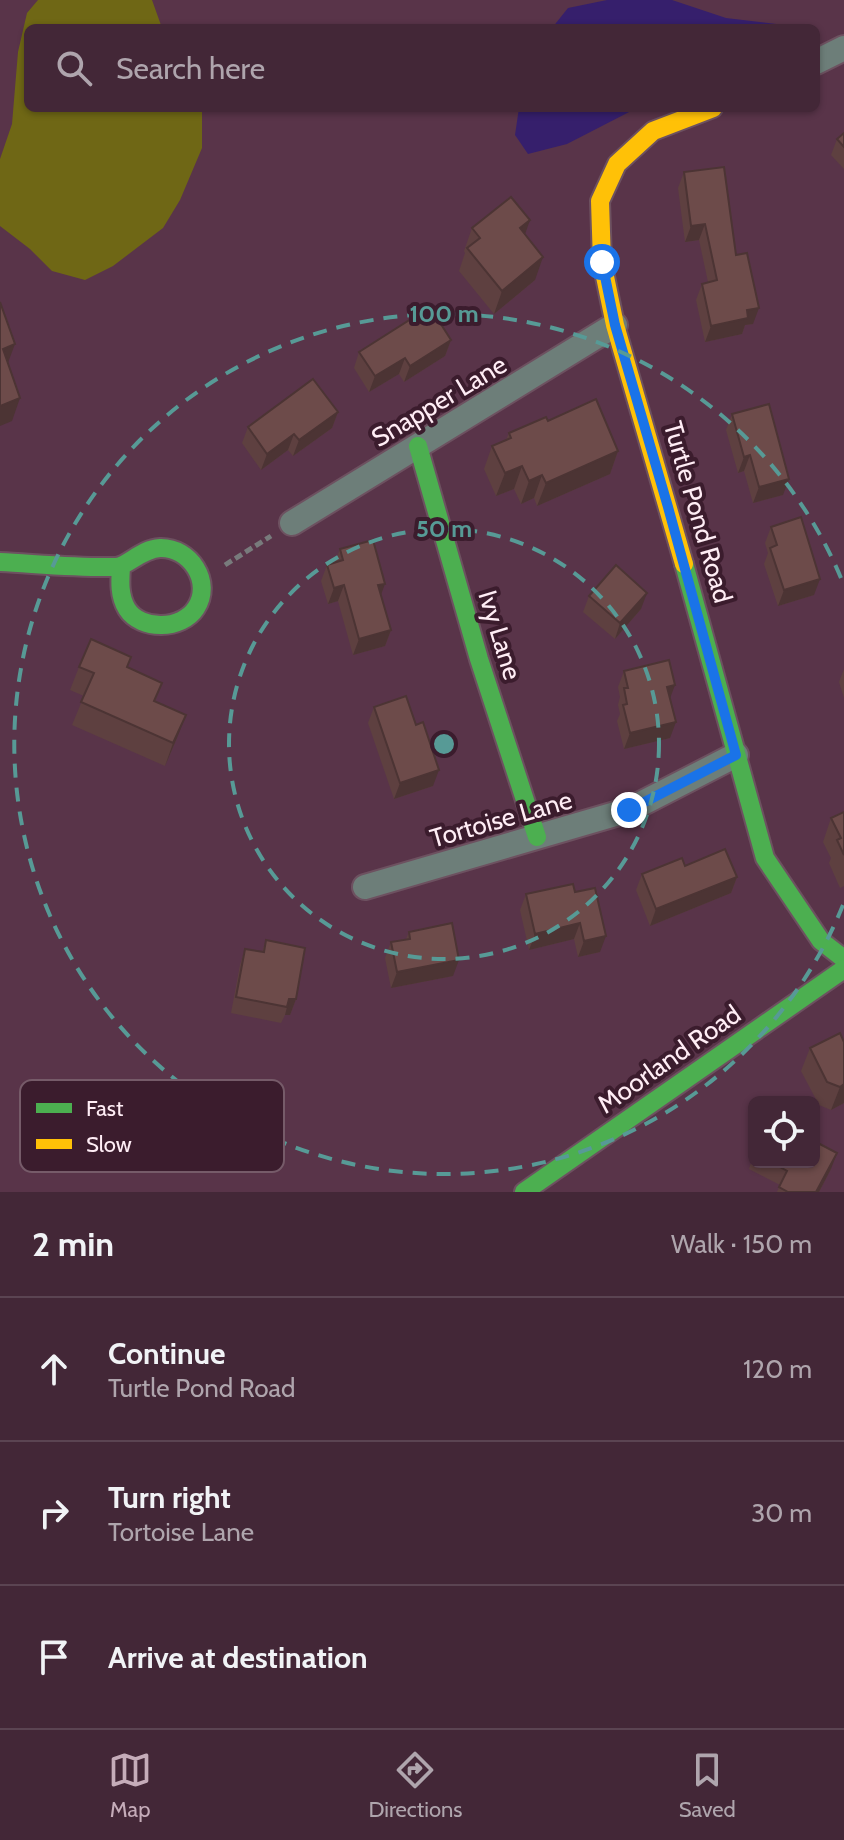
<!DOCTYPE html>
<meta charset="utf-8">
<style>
body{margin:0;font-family:Cabin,sans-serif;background:#4d3342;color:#f1f3f6}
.controls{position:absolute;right:24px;bottom:24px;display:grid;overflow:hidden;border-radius:12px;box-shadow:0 2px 6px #0004}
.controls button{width:72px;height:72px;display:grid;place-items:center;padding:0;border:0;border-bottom:2px solid #5b4452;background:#432737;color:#f1f3f6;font:40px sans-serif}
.stop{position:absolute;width:24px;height:24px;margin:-18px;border:6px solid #1a73e8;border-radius:50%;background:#fff}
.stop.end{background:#1a73e8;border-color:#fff;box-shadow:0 2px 8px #0008}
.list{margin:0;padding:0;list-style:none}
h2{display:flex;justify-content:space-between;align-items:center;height:104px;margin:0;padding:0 32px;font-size:34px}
h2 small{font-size:26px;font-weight:400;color:#afa5ad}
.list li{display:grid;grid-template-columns:52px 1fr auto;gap:24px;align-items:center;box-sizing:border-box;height:144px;padding:0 32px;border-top:2px solid #5b4452}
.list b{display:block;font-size:30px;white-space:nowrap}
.list p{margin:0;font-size:26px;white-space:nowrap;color:#afa5ad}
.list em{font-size:26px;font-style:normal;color:#afa5ad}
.icon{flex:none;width:44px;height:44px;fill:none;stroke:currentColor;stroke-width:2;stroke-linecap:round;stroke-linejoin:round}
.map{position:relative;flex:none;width:844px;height:1192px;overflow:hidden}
.search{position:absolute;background:#432737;box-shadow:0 2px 6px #0004;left:24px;right:24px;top:24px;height:88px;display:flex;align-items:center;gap:20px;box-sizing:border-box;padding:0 28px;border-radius:12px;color:#afa5ad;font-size:30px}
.sheet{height:536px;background:#432737}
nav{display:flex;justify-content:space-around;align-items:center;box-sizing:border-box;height:112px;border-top:2px solid #5b4452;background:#432737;font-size:22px;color:#afa5ad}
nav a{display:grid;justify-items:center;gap:4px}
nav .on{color:#c5acb9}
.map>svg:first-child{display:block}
.green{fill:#6f6715}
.water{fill:#361f6c}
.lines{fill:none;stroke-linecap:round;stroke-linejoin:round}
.street-casing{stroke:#6d5160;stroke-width:28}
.fast-casing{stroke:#6d5160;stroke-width:22}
.slow-casing{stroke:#6d5160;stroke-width:22}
.path{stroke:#787b7c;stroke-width:5;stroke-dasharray:8 4;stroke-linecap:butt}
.street{stroke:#6d7e79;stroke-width:24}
.fast{stroke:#4caf50;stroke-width:18}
.slow{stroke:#ffc107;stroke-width:18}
.wall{fill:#5e4040}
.shaded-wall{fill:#4c3434}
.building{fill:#6d4b4a;stroke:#4c3434;stroke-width:2}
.route{stroke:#1a73e8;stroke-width:10}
.ring{fill:none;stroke:#579a96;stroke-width:4;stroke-dasharray:14 10}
.labels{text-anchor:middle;stroke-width:8;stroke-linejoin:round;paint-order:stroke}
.street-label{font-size:26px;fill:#ffedf5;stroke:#3b1c2d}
.key{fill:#3b1c2d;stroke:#765b69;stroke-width:2}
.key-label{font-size:22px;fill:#ffedf5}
.centre{fill:#579a96;stroke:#3b1c2d;stroke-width:4}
.ring-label{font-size:24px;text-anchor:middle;font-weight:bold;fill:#579a96;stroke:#3b1c2d;stroke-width:8;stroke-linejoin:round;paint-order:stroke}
</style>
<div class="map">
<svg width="844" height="1192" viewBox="0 0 844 1192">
<rect width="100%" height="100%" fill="#593449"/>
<path class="green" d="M38,0H152L162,28H28V108H202V148L180,200L163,228L113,266L85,280L52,271L30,249L0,226V159L12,124L18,52L27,13Z"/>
<g class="water">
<path d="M607,0H672L726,18L809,28H552L568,8Z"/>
<path d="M519,108H637L567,144L528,154L515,135Z"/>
</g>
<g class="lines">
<defs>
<g id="street">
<path d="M816,62L844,48"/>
<path d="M292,523L615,325"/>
<path d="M365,887L629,810L736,755"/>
</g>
<g id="fast">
<path d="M418,446L479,659L537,837"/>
<path d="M0,562C38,564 78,568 116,567C128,566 141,549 160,548C190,547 213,582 196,608C182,630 141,631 127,609C119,596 120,581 121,567"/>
<path d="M684,564L765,858L821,941L844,959"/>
<path d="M524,1192L844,969"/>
</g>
<path id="slow" d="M684,564L615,325L602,262L600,201L617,164L653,131L713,108"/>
</defs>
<use href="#street" class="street-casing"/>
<use href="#fast" class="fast-casing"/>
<use href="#slow" class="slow-casing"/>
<path class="path" d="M225,565L271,536"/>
<use href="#street" class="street"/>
<use href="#fast" class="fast"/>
<use href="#slow" class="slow"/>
</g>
<g class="wall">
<path d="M844,133V169L831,155L837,139Z"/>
<path d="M684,172L736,255L753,324L745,325L742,334L705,342L696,300L702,284L708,282L699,240L685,242L678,188Z"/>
<path d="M472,228L525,235L535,280L494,314L459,271L465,253L464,251Z"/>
<path d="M451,340L445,356L404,382L399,374L369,392L354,368L359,352Z"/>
<path d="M338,412L332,428L293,456L288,450L261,470L242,443L248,427Z"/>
<path d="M732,414L783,495L753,503L744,471L738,473L726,430Z"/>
<path d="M548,421L618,451L610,474L537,506L534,498L521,504L514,489L496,496L484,469L492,446L506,440L509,433Z"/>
<path d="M771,527L814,595L778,606L764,564L768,553L765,543Z"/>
<path d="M340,549L381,595L391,630L385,646L353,655L338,601L328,604L321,581L327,565L335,562Z"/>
<path d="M589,596L641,609L615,639L583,612Z"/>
<path d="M79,667H127L162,683L155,702L177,738L165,766L72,725L84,696L70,690Z"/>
<path d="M844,669V698L839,682Z"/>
<path d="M624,671L670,697V738L624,749L617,721L620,714L618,705L620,697L618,687Z"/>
<path d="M374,707L433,786L394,799L368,723Z"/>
<path d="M844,812V886L840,888L829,863L831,858L823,842L831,818Z"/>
<path d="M642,874L737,877L731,893L650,926L636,890Z"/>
<path d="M575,892L600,952L578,957L574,939L529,950L520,910L526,894Z"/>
<path d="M409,932L453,976L391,988L385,958L391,942L406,939Z"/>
<path d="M266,940L296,999L290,1015H285L281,1023L231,1013L240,965L245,949L262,952Z"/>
<path d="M844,1042V1103L831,1110L819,1105L801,1071L810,1048Z"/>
<path d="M754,1154V1162H814L831,1169L819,1192H777L780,1185L749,1169Z"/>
</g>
<g class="shaded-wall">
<path d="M530,220L522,243L520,228Z"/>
<path d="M705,224L699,240L685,242L691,226Z"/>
<path d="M543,257L535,280L494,314L502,291Z"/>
<path d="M759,308L753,324L745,325L742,334L705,342L711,326L747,310Z"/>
<path d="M451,340L445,356L404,382L410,366Z"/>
<path d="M15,344L6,368L3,349Z"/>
<path d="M405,358L399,374L369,392L375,376Z"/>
<path d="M20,398L12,421L0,426V406Z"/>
<path d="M338,412L332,428L293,456L299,440Z"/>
<path d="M294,434L288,450L261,470L267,454Z"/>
<path d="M618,451L610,474L537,506L546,483Z"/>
<path d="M750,455L744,471L738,473L744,457Z"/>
<path d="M522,466L514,489L496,496L505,473Z"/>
<path d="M542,475L534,498L521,504L529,481Z"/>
<path d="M789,479L783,495L753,503L759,487Z"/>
<path d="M820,579L814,595L778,606L784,590Z"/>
<path d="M385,584L379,600L378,585Z"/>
<path d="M344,585L338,601L328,604L334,588Z"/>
<path d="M647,593L641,609L615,639L620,623Z"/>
<path d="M391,630L385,646L353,655L359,639Z"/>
<path d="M675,685L669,701L667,687Z"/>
<path d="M186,715L177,738L165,766L173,743Z"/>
<path d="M676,722L670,738L624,749L630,733Z"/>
<path d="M439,770L433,786L394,799L400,783Z"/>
<path d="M737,877L731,893L650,926L656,909Z"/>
<path d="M580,923L574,939L529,950L535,934Z"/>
<path d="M606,936L600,952L578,957L584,941Z"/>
<path d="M459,960L453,976L391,988L397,972Z"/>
<path d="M289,999H296L290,1015H285Z"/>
<path d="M844,1084V1103L831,1110L840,1087Z"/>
<path d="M837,1153L831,1169L819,1192H816Z"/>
</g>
<g class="building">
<path d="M844,133V147L837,139Z"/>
<path d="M724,167L736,255L747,253L759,308L747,310L748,318L711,326L702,284L717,280L705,224L691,226L684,172Z"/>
<path d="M511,197L530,220L520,228L543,257L502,291L467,248L480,238L472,228Z"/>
<path d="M0,302L15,344L3,349L20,398L0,406Z"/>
<path d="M430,307L451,340L410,366L405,358L375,376L359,352Z"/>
<path d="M313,379L338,412L299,440L294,434L267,454L248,427Z"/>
<path d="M596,399L618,451L546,483L542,475L529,481L522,466L505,473L492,446L511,438L509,433L546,417L548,421Z"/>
<path d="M769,404L789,479L759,487L750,455L744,457L732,414Z"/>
<path d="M801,517L820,579L784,590L770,548L777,545L771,527Z"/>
<path d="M373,540L385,584L378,585L391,630L359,639L344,585L334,588L327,565L343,560L340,549Z"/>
<path d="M616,565L647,593L620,623L589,596Z"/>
<path d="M91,639L131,657L127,667L162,683L154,701L186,715L173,743L81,702L94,673L79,667Z"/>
<path d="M669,660L675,685L667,687L676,722L630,733L623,705L627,704L624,688H628L624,671Z"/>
<path d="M406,696L416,725L423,722L439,770L400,783L374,707Z"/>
<path d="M844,812V855L837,840L841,838L831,818Z"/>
<path d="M725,849L737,877L656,909L642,874L682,858L685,866Z"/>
<path d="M573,884L575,892L595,888L606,936L584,941L580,923L535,934L526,894Z"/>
<path d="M452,923L459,960L397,972L391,942L410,939L409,932Z"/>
<path d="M266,940L305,948L296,999H289L287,1007L236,997L245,949L264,952Z"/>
<path d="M840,1033L844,1042V1084L840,1087L827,1082L810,1048Z"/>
<path d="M814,1141L837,1153L816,1192H788L779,1187L787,1171L771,1162H814Z"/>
</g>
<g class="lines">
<path class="route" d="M602,262L615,325L668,507L736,755L629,810"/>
</g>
<g class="ring">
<circle cx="444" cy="744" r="215"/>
<path d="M843 905A430 430 0 1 1 843 583"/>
</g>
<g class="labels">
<g class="street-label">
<text transform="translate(439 401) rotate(-31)" y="9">Snapper Lane</text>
<text transform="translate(698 512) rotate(74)" y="9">Turtle Pond Road</text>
<text transform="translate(500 635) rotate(73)" y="9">Ivy Lane</text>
<text transform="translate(501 819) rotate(-16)" y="9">Tortoise Lane</text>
<text transform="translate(669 1059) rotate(-35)" y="9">Moorland Road</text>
</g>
</g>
<rect x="20" y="1080" width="264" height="92" rx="12" class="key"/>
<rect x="36" y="1103" width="36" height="10" fill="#4caf50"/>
<rect x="36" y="1139" width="36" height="10" fill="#ffc107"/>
<g class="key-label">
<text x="86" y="1116">Fast</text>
<text x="86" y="1152">Slow</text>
</g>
<circle cx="444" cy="744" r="12" class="centre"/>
<g class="ring-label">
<text x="444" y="322">100 m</text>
<text x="444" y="537">50 m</text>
</g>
</svg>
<div class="controls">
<button><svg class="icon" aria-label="locate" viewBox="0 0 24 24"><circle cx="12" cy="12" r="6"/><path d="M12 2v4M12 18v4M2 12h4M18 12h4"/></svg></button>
</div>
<div class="stop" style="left:602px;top:262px"></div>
<div class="stop end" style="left:629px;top:810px"></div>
<div class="search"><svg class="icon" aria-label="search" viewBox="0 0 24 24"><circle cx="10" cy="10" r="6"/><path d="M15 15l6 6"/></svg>Search here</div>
</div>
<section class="sheet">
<h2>2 min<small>Walk · 150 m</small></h2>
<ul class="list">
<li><svg class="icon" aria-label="ahead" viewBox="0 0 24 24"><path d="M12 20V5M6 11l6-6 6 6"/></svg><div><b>Continue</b><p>Turtle Pond Road</p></div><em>120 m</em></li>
<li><svg class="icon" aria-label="right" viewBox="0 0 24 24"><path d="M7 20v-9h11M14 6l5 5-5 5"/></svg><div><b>Turn right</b><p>Tortoise Lane</p></div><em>30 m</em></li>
<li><svg class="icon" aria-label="arrive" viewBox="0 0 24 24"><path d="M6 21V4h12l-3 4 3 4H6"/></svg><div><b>Arrive at destination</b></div></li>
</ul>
</section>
<nav>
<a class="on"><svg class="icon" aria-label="map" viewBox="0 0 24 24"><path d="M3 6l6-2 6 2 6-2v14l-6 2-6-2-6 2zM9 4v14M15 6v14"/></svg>Map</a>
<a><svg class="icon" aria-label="directions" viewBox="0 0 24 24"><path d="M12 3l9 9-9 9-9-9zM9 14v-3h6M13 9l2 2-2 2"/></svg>Directions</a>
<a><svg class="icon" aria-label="saved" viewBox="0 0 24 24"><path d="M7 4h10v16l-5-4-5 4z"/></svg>Saved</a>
</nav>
